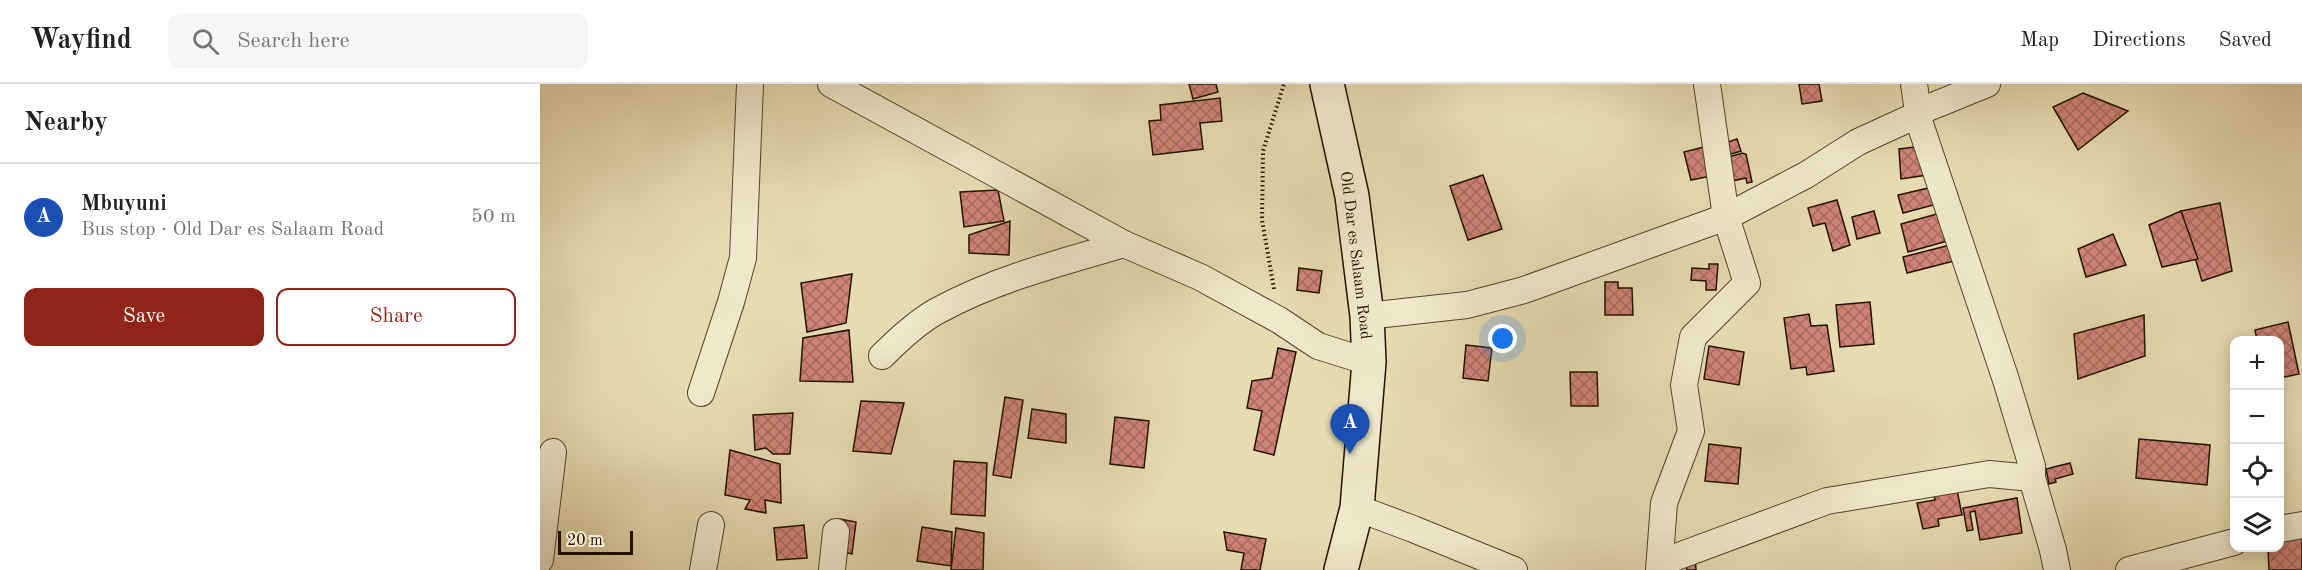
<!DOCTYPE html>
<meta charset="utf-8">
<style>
body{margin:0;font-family:"Old Standard TT",serif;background:#f6f6f6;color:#222}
.controls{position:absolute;right:18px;bottom:18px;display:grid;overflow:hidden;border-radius:12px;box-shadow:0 3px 15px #0003}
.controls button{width:54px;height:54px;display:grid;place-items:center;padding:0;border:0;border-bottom:2px solid #e0e0e0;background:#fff;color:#222;font:30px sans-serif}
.scale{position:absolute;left:18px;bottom:15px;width:75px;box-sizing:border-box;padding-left:6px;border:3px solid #221201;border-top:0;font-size:16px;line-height:21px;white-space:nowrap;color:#221201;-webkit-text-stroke:4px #efe8cc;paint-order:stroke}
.you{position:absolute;left:963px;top:255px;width:21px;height:21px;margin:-15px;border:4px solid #fff;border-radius:50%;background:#1a73e8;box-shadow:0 0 0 9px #1a73e833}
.badge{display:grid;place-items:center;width:39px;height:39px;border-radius:50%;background:#8f2418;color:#fff;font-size:20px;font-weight:700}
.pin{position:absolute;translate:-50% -50px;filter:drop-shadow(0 2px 3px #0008)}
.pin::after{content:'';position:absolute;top:32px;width:21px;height:18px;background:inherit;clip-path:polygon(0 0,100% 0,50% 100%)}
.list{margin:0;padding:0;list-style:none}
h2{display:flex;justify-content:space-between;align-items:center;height:78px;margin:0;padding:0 24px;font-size:26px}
h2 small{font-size:20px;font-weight:400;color:#767676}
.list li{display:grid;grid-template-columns:39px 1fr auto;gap:18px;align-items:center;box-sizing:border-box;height:108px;padding:0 24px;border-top:2px solid #e0e0e0}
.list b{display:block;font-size:22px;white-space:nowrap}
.list p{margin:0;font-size:20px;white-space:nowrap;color:#767676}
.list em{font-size:20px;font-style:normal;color:#767676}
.actions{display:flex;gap:12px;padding:18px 24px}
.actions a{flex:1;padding:14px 0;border:2px solid #8f2418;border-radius:12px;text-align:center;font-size:21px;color:#8f2418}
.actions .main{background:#8f2418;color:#fff}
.icon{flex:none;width:33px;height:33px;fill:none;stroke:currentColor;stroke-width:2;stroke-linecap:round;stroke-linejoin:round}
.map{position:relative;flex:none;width:1762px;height:486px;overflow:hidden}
header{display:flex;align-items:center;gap:36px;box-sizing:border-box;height:84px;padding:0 30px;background:#fff;border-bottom:2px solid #e0e0e0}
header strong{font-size:28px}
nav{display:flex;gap:33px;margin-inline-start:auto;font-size:21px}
.search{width:420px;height:54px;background:#f6f6f6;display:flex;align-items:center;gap:15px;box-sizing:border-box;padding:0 21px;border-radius:12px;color:#767676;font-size:22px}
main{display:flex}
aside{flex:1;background:#fff}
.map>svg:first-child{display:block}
.building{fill:url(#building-cross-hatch);stroke:#221201;stroke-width:1.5}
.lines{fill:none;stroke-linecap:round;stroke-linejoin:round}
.street-casing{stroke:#53442d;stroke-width:28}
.secondary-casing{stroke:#221201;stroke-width:36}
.path{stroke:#221201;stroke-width:4;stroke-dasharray:1.5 3;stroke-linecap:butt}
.street{stroke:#efe8cc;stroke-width:26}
.secondary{stroke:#efe8cc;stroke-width:33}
.labels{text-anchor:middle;stroke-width:6;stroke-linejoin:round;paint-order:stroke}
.street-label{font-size:16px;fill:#221201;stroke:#efe8cc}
</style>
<header>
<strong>Wayfind</strong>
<div class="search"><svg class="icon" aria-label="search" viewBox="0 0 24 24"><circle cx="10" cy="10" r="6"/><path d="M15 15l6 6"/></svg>Search here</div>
<nav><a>Map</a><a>Directions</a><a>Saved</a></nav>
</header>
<main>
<aside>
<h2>Nearby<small></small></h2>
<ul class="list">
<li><span class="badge" style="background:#1a4fb4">A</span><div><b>Mbuyuni</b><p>Bus stop · Old Dar es Salaam Road</p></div><em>50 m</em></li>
</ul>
<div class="actions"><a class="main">Save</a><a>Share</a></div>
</aside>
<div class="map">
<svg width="1762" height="486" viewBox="0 0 1762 486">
<defs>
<pattern id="building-cross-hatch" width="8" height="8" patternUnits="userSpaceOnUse" patternTransform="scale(1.5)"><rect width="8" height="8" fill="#cf8376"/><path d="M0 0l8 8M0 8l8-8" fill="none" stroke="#a86a5e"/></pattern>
</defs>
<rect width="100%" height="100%" fill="#e6dbb1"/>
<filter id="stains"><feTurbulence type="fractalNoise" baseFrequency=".00333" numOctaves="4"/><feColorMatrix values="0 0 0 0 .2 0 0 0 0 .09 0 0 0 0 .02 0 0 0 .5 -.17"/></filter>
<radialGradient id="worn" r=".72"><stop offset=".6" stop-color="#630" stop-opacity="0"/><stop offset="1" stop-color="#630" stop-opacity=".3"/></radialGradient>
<g class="building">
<path d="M649,0H676L678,8L653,15Z"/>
<path d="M1259,0H1279L1282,17L1262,20Z"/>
<path d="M1543,9L1588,27L1538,66L1513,23Z"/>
<path d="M680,14L682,37L660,39L663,65L613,71L609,37L621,36L620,21Z"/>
<path d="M1197,55L1201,67L1185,72L1183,65L1189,63L1188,58Z"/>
<path d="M1383,62L1387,91L1361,95L1359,65Z"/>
<path d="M1164,63L1171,92L1151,96L1144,68Z"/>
<path d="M1202,69L1206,70L1212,98L1207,99L1206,94L1192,97L1186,74Z"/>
<path d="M943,91L962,145L928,156L910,102Z"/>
<path d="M1393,103L1397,120L1363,129L1358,111Z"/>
<path d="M458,106L464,137L424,143L420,108Z"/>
<path d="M1297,116L1310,161L1293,167L1285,139L1273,142L1268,124Z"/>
<path d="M1680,119L1692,187L1662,197L1641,127Z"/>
<path d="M1334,127L1340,149L1317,155L1312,133Z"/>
<path d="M1641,127L1658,175L1622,183L1609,141Z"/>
<path d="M1404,128L1411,156L1368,168L1361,140Z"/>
<path d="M470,137L469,171L429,169V151Z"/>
<path d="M1573,150L1586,181L1546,193L1538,165Z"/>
<path d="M1414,160L1418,176L1367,189L1363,173Z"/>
<path d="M1169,180H1178L1176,206H1166V197L1151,196L1152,184L1169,185Z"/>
<path d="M759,184L782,187L779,209L757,206Z"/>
<path d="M312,190L306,239L267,248L261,199Z"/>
<path d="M1065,198H1078V204H1092L1093,231H1065Z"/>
<path d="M1330,218L1334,260L1300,263L1296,221Z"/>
<path d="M1269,230L1271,242L1287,241L1294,287L1267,291L1266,283L1251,285L1244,234Z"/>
<path d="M1604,231L1605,272L1538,295L1534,250Z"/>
<path d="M1748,238L1759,290L1740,294V256H1717L1715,246Z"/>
<path d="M309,246L313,298L260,297L263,254Z"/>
<path d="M926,261L952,264L948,297L923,294Z"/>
<path d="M1169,262L1204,268L1199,301L1164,295Z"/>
<path d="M738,264L756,268L734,371L714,366L722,327L707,324L712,297L732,294Z"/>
<path d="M1030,288H1057L1058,322H1031Z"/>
<path d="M465,313L483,316L471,394L453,391Z"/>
<path d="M321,317L364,319L351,370L313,367Z"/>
<path d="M492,325L526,330V359L488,354Z"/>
<path d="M253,329L250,370H233L226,364L215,366L213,331Z"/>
<path d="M575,333L609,337L604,384L570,380Z"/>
<path d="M1599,355L1670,361L1667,401L1596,394Z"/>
<path d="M1169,360L1201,364L1198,400L1165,397Z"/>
<path d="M190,366L240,380L241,419L225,416L226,429L205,425L210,416L185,411Z"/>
<path d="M414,377L447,379L445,432L411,430Z"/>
<path d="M1530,379L1533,390L1515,395L1516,398L1509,400L1506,385Z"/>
<path d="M1417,406L1422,431L1398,435L1399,442L1383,445L1377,419L1395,416L1394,411Z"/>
<path d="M1477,414L1482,449L1440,456L1435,427L1430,428L1433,446L1427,447L1423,424Z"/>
<path d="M300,435L316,438L312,470L301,467Z"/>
<path d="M264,441L267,474L237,476L234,444Z"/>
<path d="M382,443L412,448L411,482L377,477Z"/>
<path d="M416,444L444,449L443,486H411Z"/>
<path d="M684,448L726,455L720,486H701L704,469L687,466Z"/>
<path d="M1762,453V486H1729L1728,464H1740V456Z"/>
<path d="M1154,462L1156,486H1147L1142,463Z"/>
</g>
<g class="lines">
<defs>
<g id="street">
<path d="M291,0L584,160L660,193L739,236L778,262L829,278"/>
<path d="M1374,0L1378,28"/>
<path d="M1377,31L1466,296L1492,382V394L1513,466L1517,486"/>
<path d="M827,232L927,221L984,206L1186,133L1266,91L1318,58L1377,31L1378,28L1447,0"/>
<path d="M342,272C359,255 378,237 399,226C456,195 522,178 584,160"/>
<path d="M161,309L191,218L203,174L210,0"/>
<path d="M817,424L873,445L974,486"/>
<path d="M1740,445L1762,441"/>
<path d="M0,476L13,368"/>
<path d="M1120,479L1287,417L1449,390L1492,394"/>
<path d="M163,486L171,441"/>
<path d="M292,486L296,448"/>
<path d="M1119,486L1124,419L1151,347L1144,301L1153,253L1207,199L1186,133L1167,0"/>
<path d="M1589,486L1694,458"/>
</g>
<path id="secondary" d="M787,0L812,112L827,232L829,278L817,424L801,486"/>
</defs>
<use href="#street" class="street-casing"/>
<use href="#secondary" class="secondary-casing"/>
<path class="path" d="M734,205L722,136L723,67L744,0"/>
<use href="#street" class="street"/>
<use href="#secondary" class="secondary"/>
</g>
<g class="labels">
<g class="street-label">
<text transform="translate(817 171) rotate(83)" y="6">Old Dar es Salaam Road</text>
</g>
</g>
<rect width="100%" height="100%" filter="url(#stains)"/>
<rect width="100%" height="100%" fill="url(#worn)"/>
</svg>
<div class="controls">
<button>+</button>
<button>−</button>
<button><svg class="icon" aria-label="locate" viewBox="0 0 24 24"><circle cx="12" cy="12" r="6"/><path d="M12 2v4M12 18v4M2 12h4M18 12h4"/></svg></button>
<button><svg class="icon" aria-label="layers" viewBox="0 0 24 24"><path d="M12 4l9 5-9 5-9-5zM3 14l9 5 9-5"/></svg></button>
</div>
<div class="scale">20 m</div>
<div class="you"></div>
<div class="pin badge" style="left:810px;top:370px;background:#1a4fb4">A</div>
</div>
</main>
